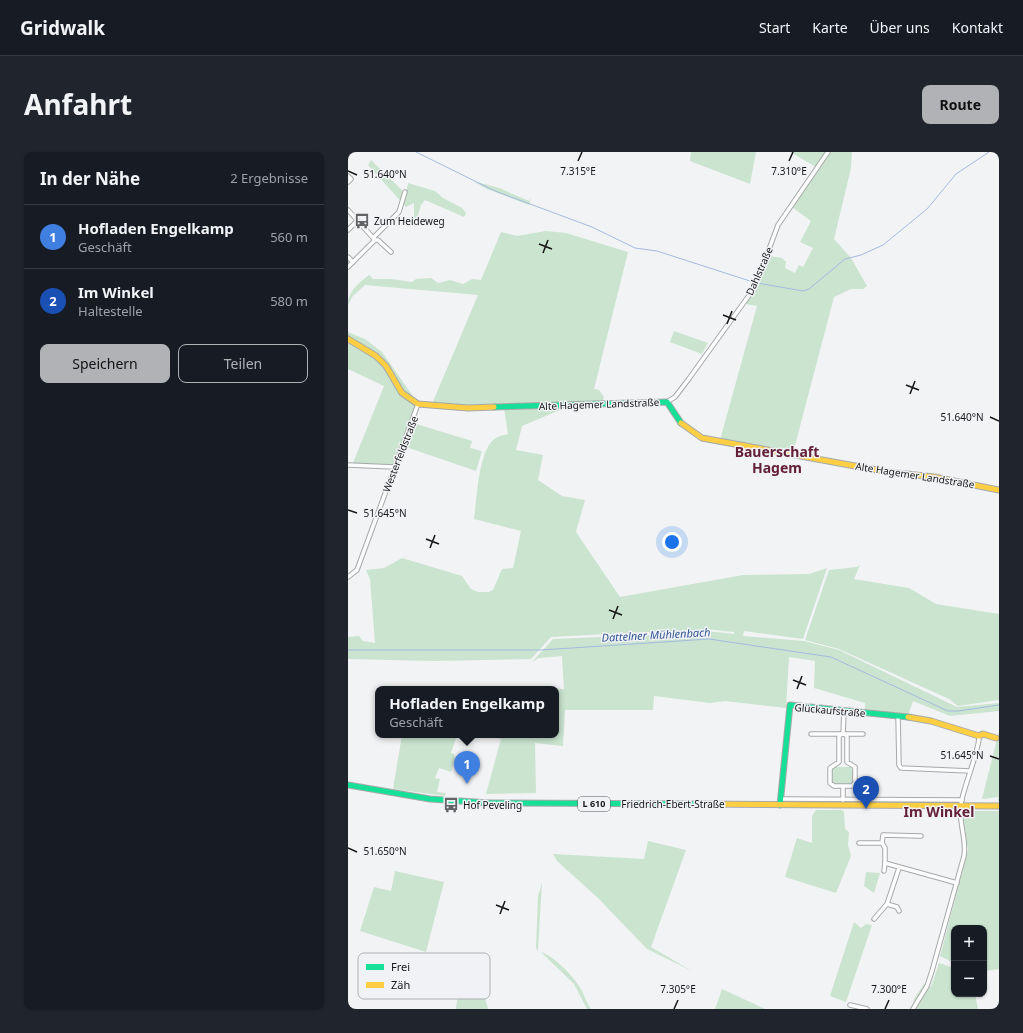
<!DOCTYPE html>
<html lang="de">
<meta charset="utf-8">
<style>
body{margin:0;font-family:"Noto Sans",sans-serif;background:#20242c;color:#f1f3f6}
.controls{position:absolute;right:12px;bottom:12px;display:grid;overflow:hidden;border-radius:8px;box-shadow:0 1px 3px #0004}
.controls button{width:36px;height:36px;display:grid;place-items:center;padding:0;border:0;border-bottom:1px solid #363941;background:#171b24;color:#f1f3f6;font:20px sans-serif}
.you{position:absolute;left:324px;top:390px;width:14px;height:14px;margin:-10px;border:3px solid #fff;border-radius:50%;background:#1a73e8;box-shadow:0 0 0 6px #1a73e833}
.badge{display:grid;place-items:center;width:26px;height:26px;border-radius:50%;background:#b1b2b5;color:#fff;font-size:13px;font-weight:700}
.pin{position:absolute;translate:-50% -33px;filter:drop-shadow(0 1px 2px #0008)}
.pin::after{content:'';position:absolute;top:21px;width:14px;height:12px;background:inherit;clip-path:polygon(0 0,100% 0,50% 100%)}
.popup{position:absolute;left:27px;top:534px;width:184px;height:52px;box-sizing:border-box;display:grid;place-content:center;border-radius:8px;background:#171b24;filter:drop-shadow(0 1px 3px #0005);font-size:13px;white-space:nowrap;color:#9ea1a6}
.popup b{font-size:15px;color:#f1f3f6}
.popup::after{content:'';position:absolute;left:50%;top:100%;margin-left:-8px;border:8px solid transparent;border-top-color:#171b24}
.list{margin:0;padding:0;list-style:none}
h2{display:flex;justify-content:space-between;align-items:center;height:52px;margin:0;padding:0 16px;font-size:17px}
h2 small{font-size:13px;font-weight:400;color:#9ea1a6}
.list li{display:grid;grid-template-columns:26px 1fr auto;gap:12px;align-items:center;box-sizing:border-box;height:64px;padding:0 16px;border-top:1px solid #363941}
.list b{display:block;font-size:15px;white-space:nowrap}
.list p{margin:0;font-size:13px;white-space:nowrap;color:#9ea1a6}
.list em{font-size:13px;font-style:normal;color:#9ea1a6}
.actions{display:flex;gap:8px;padding:12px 16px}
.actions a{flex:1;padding:9px 0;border:1px solid #b1b2b5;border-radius:8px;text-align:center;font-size:14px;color:#b1b2b5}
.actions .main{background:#b1b2b5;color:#111}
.map{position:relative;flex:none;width:651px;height:857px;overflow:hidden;border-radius:8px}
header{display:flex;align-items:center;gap:24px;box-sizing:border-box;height:56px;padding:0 20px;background:#171b24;border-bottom:1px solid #363941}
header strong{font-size:19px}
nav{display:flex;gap:22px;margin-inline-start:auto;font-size:14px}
.intro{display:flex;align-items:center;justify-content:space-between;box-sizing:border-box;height:96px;padding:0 24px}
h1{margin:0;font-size:28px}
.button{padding:10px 18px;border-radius:8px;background:#b1b2b5;color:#111;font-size:14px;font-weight:700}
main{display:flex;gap:24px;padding:0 24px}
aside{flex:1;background:#171b24;border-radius:8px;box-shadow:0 1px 3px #0004}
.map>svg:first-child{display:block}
.green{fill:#cae4cf}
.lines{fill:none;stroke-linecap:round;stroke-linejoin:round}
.stream{stroke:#a4badf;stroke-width:1}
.street-casing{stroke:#a7a8a9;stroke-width:5.5}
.fast-casing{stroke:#a7a8a9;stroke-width:7}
.slow-casing{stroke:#a7a8a9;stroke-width:7}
.street{stroke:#fdfdfe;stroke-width:3.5}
.fast{stroke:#16e098;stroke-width:5}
.slow{stroke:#ffcf43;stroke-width:5}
.ticks{fill:none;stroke:#161617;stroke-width:1.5}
.labels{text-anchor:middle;stroke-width:3;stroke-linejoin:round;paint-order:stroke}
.shield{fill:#f1f2f6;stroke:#58585a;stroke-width:1}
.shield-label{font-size:9px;font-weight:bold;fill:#161617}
.poi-label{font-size:10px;fill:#161617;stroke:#f1f2f6;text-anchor:start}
.street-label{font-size:10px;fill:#161617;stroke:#f1f2f6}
.water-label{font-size:11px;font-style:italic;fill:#325696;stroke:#f1f2f6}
.district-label{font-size:14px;font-weight:bold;fill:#642036;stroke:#f1f2f6}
.key{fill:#f1f2f6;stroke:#afb0b3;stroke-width:1}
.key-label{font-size:11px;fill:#161617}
.ticks-label{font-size:10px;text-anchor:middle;fill:#161617;stroke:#f1f2f6;stroke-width:3;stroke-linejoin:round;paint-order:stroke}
</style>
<header>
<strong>Gridwalk</strong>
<nav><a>Start</a><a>Karte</a><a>Über uns</a><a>Kontakt</a></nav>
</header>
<div class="intro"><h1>Anfahrt</h1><a class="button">Route</a></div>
<main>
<aside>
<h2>In der Nähe<small>2 Ergebnisse</small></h2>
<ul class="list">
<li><span class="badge" style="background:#3f7fe0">1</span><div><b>Hofladen Engelkamp</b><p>Geschäft</p></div><em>560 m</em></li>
<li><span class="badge" style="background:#1a4fb4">2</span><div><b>Im Winkel</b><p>Haltestelle</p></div><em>580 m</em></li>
</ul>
<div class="actions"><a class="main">Speichern</a><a>Teilen</a></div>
</aside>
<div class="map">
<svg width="651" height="857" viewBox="0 0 651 857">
<rect width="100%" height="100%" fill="#f2f3f5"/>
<g class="green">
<path d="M343,0H408L402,32L342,9Z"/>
<path d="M442,0H478L468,15Z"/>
<path d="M482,0H504L503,16L486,87L503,106L519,134L515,137H503L486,145L445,301L372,288L409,154L398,152L422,104L434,106L438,110L437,116L447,121L451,113L455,115L465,96L452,90L463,69L444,55Z"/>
<path d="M23,8L58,42L60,31L87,39L95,46L114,56L118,61L116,65L77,48L73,53L66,77V51L58,55L20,13Z"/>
<path d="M125,29L151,36L181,49L183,46L181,53L139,37Z"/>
<path d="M198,79L218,81L280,100L246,237L251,238L256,245L254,251L125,254L84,252L130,143L17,133L4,145L0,153C0,139 11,131 21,123L25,127H43L64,130L68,127L83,126L90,131L102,128L115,132L124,127L133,128L153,80L169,84Z"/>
<path d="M326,179L360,191L354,202L322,190Z"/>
<path d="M0,180L17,187L34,200L69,250L45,313L5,311L36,234L0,217Z"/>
<path d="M212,255V258L174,274L168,298L195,303L190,328L214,344L237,348L228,380L272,445L395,423L461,422L479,416L455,487L396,479L395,484L456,489L491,498L609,555L651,551V559L602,564L565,549L560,563L517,557V551L466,536L467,509L441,505L438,556L377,549L362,551L306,544L305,558H217L215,594L187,591L188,641L138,642L153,587L137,583H208V537H55V536L144,534L216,537L214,504L191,506L184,510L205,487L301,483L327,484L358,479L386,482V480L358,477L322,482L297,480L203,485L183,507L86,509L0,507V485L11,484L15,489L27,491L22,427L18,418L36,416L54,406L114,424L123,437L130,440H141L145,438L154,417L165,416L173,379L126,367C129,347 130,303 145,288C148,285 155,283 160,282L156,256Z"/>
<path d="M65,271L124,289L122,296L134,299L128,319L58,295Z"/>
<path d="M512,413L506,427L561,436L588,452L651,462V548L610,554L601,547L491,497L457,488L481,418L509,415Z"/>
<path d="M651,579V649H650V645L634,647Z"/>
<path d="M54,583H109L103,601L106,602L107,607L103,620L91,616L87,626L92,627L89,640L98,641L97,644L45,637Z"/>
<path d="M487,615H503L505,618V630L503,632H487L484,630V617Z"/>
<path d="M468,658H494L496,660L497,677L501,680L500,693L503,704L488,741L437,725L449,686L464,691V664Z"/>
<path d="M618,659H651V817L636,819V776H606V811L592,804L620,698L615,664Z"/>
<path d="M300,689L338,698L303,795L344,819L299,797L250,746L209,709L205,702L296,707Z"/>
<path d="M47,719L96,730L78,800L12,779L26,735L43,739Z"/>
<path d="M518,720L532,721L526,741L516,734Z"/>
<path d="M194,731L190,799L188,796L190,744Z"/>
<path d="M506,770L513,776L518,772L524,773L498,850L482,844Z"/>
<path d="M193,800C207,805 223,822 231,834C236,841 238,850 243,857H239L226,832Z"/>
<path d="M591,811L606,816V842H627L630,857H564L566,847L576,832L583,835Z"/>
<path d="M112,826L135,838L140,857H108Z"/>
<path d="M374,837L417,857H367Z"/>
</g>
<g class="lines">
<g class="stream">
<path d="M68,0L147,39L244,75L287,96L309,99L405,130"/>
<path d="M409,131L455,139L461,137L497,107L513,103L535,93L579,57L608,22L641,0"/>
<path d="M0,498H193L361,487L483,505L600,559H610L651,553"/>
</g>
<defs>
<g id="street">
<path d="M0,24L3,27L0,30"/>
<path d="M0,58L27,88H30L43,100"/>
<path d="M0,78L9,69"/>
<path d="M26,85L51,60L57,40"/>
<path d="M0,105L5,110"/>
<path d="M0,115L27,88"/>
<path d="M319,250L327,245L340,228L402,142L411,124L430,73L480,0"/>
<path d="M0,313L46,315"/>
<path d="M0,425L9,418L70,252"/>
<path d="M550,564L551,613L553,616L622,619"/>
<path d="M463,582H515"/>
<path d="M493,582L491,585V610L482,616V631L486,634H504L507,631V615L499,610V585L497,582"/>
<path d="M495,582L496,559"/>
<path d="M495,635V648"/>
<path d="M433,647L614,648"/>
<path d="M573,684L535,683L534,691L537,696V711L609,731"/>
<path d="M511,691H534"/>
<path d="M536,719L537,711"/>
<path d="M539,752L549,755L551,759"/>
<path d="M526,767L539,752L551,716"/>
<path d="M502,853L519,857"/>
<path d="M565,857L579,834L584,819L616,704C619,687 610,670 613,652C615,636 632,597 631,584"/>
</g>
<g id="fast">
<path d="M146,255L319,250L333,271"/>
<path d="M0,633L82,647L142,651L357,652"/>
<path d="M432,653L442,553L560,565"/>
</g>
<g id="slow">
<path d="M0,187L28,204L38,214L54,241L70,252L120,256L146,255"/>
<path d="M333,271L354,286L540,320L586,325L651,338"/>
<path d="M560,565L583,569L631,584L635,582L648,586"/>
<path d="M357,652L651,654"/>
</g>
</defs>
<use href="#street" class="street-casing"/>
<use href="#fast" class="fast-casing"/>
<use href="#slow" class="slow-casing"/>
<use href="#street" class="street"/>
<use href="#fast" class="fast"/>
<use href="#slow" class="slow"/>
</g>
<path class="ticks" d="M230,9L234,0M441,9L445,0M0,19L9,23M191,92L204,97M195,101L200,88M375,163L388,168M379,172L384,159M558,233L571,238M562,242L567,229M642,265L651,269M0,358L9,361M78,387L91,392M82,396L87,383M261,458L274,463M265,467L270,454M445,528L458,533M449,537L454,524M642,604L651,607M0,696L9,700M148,753L161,758M152,762L157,749M326,857L330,848M537,857L541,848"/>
<defs>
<symbol id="bus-bare" viewBox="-9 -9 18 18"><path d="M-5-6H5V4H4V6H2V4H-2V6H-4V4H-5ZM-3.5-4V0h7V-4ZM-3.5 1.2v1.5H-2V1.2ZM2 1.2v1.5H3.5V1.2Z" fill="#636365" stroke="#f1f2f6" stroke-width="2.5" paint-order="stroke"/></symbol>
</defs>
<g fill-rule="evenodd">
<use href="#bus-bare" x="3" y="58" width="22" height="22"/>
<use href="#bus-bare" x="92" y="642" width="22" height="22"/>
</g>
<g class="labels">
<rect class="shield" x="230" y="645" width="32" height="14" rx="3"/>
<g class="shield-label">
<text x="246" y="655">L 610</text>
</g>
<g class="poi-label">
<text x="26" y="73">Zum Heideweg</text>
<text x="115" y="657">Hof Peveling</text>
</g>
<g class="street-label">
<text transform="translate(411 119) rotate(-66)" y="4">Dahlstraße</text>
<text transform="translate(251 252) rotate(-2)" y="4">Alte Hagemer Landstraße</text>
<text transform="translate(52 302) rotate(-69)" y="4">Westerfeldstraße</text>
<text transform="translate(567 323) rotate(9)" y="4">Alte Hagemer Landstraße</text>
<text transform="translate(482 558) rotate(5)" y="4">Glückaufstraße</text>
<text x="325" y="656">Friedrich-Ebert-Straße</text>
</g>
<g class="water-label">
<text transform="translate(308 483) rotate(-3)" y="4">Dattelner Mühlenbach</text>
</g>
<g class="district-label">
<text x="429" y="305">Bauerschaft<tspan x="429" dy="16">Hagem</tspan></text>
<text x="591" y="665">Im Winkel</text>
</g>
</g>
<rect x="10" y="801" width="132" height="46" rx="6" class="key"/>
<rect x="18" y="812" width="18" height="6" fill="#16e098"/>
<rect x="18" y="830" width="18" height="6" fill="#ffcf43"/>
<g class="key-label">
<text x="43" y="819">Frei</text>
<text x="43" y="837">Zäh</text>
</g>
<g class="ticks-label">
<text x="230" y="23">7.315°E</text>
<text x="441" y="23">7.310°E</text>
<text x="37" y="26">51.640°N</text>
<text x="614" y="269">51.640°N</text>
<text x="37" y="365">51.645°N</text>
<text x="614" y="607">51.645°N</text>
<text x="37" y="703">51.650°N</text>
<text x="330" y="841">7.305°E</text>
<text x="541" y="841">7.300°E</text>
</g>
</svg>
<div class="controls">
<button>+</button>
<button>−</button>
</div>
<div class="you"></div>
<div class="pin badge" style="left:119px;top:632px;background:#3f7fe0">1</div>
<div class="popup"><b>Hofladen Engelkamp</b>Geschäft</div>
<div class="pin badge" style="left:518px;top:657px;background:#1a4fb4">2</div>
</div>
</main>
